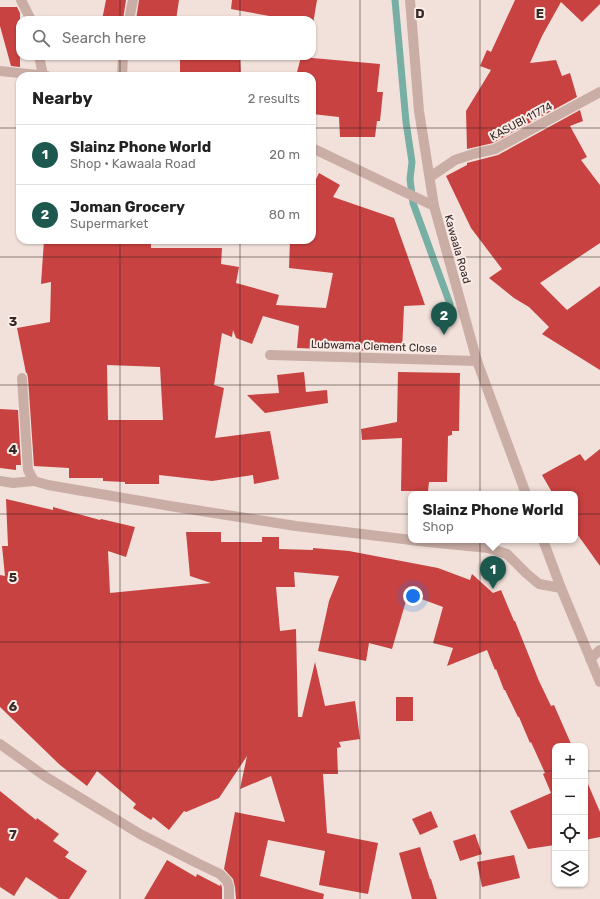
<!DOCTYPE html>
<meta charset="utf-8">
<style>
body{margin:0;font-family:Rubik,sans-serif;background:#f6f6f6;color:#222}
.controls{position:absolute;right:12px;bottom:12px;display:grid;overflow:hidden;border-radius:8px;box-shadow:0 1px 3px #0004}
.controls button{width:36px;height:36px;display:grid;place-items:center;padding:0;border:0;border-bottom:1px solid #e0e0e0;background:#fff;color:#222;font:20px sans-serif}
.you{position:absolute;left:413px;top:596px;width:14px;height:14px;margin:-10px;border:3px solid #fff;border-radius:50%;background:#1a73e8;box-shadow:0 0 0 6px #1a73e833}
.badge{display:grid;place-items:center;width:26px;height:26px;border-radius:50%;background:#1c584e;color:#fff;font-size:13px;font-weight:700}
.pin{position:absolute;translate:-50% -33px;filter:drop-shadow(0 1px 2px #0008)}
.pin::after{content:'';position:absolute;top:21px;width:14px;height:12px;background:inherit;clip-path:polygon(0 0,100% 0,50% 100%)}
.popup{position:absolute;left:408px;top:491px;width:170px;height:52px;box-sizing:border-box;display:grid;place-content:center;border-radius:8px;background:#fff;filter:drop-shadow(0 1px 3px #0005);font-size:13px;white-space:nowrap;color:#767676}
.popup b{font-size:15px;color:#222}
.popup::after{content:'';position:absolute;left:50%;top:100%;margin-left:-8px;border:8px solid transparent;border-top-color:#fff}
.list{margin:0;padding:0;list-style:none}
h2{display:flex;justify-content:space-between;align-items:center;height:52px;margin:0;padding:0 16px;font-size:17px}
h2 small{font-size:13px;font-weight:400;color:#767676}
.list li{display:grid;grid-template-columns:26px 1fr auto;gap:12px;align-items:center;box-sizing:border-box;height:60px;padding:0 16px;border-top:1px solid #e0e0e0}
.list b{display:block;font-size:15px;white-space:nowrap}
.list p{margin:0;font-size:13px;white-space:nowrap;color:#767676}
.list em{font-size:13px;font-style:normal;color:#767676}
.icon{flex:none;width:22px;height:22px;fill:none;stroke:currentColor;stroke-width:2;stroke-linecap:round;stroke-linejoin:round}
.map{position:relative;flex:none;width:600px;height:899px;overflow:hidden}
.search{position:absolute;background:#fff;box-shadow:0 1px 3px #0004;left:16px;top:16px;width:300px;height:44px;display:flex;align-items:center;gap:10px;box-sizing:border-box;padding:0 14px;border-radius:12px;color:#767676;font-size:15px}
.panel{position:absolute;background:#fff;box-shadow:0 1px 3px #0004;left:16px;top:72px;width:300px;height:172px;border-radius:12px}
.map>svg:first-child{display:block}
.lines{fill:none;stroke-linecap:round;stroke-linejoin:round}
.stream{stroke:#78afa5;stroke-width:7}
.building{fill:#c84241;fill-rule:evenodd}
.minor{stroke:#caaea6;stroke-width:10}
.tertiary{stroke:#caaea6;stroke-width:10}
.grid{fill:none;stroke:#362827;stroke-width:1;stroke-opacity:0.55}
.labels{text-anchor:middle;stroke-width:4;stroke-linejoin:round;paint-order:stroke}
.street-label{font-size:11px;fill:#362827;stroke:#faece6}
.grid-label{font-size:13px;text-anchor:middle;font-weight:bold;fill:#362827;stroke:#faece6;stroke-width:4;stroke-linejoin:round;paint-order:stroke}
</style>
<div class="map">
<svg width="600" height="899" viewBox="0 0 600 899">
<rect width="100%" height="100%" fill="#f2e1da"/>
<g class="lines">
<path class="stream" d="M395,0L406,122L412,162L410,179L413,203L450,304"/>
</g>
<g class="building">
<path d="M106,0H126L123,20H102Z"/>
<path d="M139,0H179L176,20H136Z"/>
<path d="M232,0H317L313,24L312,20H292L231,9Z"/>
<path d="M515,0H600V4L582,22L561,2L542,36L530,63L556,60L562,76L570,73L577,97L493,143L467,149L466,111L491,70L480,66L487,50L491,52Z"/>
<path d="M0,7H17L20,13V67L11,66L0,26Z"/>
<path d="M180,56H240L241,76H180Z"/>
<path d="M301,57L380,64L377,92H383L380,121H377L375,137H340L339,117L312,114V76H296Z"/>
<path d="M580,110L583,121L570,126L587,157L581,160L600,185V243L540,283L567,310L600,286V370L542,334L549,327L529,307L514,298L489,278L502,269L471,228L446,176L467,165V163L498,155Z"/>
<path d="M319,173L340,185L333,197L394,218L425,305L404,306L402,352L297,348L299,326L263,316L252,344L236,338L233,330L232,337L222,333L214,385L224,388L215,438L270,431L279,479L254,484L253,475L212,481L159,475V484H125V482L103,481V478H69V468L34,466L28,378L27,373H26L17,328L50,322L51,282L41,284L44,240H151V248H222L221,264L239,267L236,283L279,295L276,305L326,308L333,273L289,268L290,240H312V187ZM107,365L160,367L163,420H108Z"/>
<path d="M304,372L306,392L327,390L328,403L265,413L247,395L279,393L277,375Z"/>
<path d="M398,372L460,373L459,431H452V435L448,436L447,482H429L428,491H401L402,438L362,440L361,429L397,422Z"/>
<path d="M0,409L18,410L21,465H16V470L0,468Z"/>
<path d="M600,449V566L575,531V494H553L542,475L580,454L585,461Z"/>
<path d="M6,499L53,510V507L100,520L101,519L135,527L126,557L108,551L110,593L211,583L190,576L186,532H221V542H262V537H279V549L313,550V548L349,551L438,568L470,580L472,574L493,593L501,590L514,621H515L539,681L551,706L554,705L572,746H555V845L528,849L510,811L551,793L543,774L545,773L531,742L530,743L519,717H518L505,690H504L496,669L495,670L487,650L447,666L453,648L433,643L443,607L408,594L392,649L369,643L366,661L318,651L329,601L339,576L294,572L295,587H276L280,631L296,629L298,717H302L315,662L325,706L355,701L360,739L339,742L341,747L337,748L338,774H323L327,833L378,843L368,894L319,885L325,851L268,840L260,876L324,894L323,899H236L235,887L233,879L224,869L235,812L285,822L271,776L240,789L247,756L219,798L186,812L184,811L169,830L153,817L151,820L133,808L136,804L97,771L87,786L60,765L0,707V575L5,576L2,546H8Z"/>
<rect x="396" y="697" width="17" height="24"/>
<path d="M585,777L600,812V837L585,840Z"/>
<path d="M0,791L36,820L37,818L59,834L53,841L69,852L65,857L87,871L69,899H59L26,877L14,896L0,887Z"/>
<path d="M431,811L438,827L420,835L412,819Z"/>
<path d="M475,834L482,854L460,861L453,841Z"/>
<path d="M420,847L430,879H431L437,899H412L399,853Z"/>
<path d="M514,855L520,878L482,887L477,862Z"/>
<path d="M167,860L196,877L197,874L220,886L221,884L222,888V899H144Z"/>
</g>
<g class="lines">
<g class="minor">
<path d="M21,0L31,20"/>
<path d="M129,20L133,0"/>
<path d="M39,56L43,75"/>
<path d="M0,71L47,76"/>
<path d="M122,76L123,56"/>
<path d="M312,148L434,206"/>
<path d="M430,177L455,160L473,154L495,149L600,92"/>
<path d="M270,355L477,361"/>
<path d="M22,378L28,470L34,481L48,485L170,506L296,526L428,542L488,548L507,554L526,573L539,584L561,588"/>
<path d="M0,481L13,483L34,481"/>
<path d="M590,659L600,650"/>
<path d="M0,744L46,777L140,834L197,863L220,874L227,881L229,887V899"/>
</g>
<g class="tertiary">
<path d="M410,0L419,111L434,206L477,361L526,494"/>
<path d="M543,540L561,588L600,682"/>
</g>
</g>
<path class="grid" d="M120,0V20M240,0V20M360,0V899M480,0V899M120,56V76M240,56V76M0,128H20M312,128H600M120,240V899M240,240V899M0,257H600M0,385H600M0,514H600M0,642H600M0,771H555M585,771H600"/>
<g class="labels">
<g class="street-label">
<text transform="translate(521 121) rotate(-28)" y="4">KASUBI 11774</text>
<text transform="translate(458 249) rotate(74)" y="4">Kawaala Road</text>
<text transform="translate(374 346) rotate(2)" y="4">Lubwama Clement Close</text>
</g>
</g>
<g class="grid-label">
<text x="420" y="18">D</text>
<text x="540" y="18">E</text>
<text x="13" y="326">3</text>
<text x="13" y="454">4</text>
<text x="13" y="582">5</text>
<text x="13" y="711">6</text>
<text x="13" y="839">7</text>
</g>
</svg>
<div class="controls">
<button>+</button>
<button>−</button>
<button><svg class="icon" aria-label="locate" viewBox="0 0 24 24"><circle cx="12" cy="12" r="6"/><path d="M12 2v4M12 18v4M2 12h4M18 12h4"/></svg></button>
<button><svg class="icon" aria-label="layers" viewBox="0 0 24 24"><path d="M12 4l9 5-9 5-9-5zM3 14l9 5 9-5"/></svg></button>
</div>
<div class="you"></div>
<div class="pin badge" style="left:493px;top:589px">1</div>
<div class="popup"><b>Slainz Phone World</b>Shop</div>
<div class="pin badge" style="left:444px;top:335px">2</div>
<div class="search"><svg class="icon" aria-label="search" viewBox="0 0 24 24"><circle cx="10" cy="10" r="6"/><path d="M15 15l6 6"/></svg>Search here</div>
<section class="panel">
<h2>Nearby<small>2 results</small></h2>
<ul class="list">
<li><span class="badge">1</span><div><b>Slainz Phone World</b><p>Shop · Kawaala Road</p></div><em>20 m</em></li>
<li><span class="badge">2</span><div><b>Joman Grocery</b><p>Supermarket</p></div><em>80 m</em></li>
</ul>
</section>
</div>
